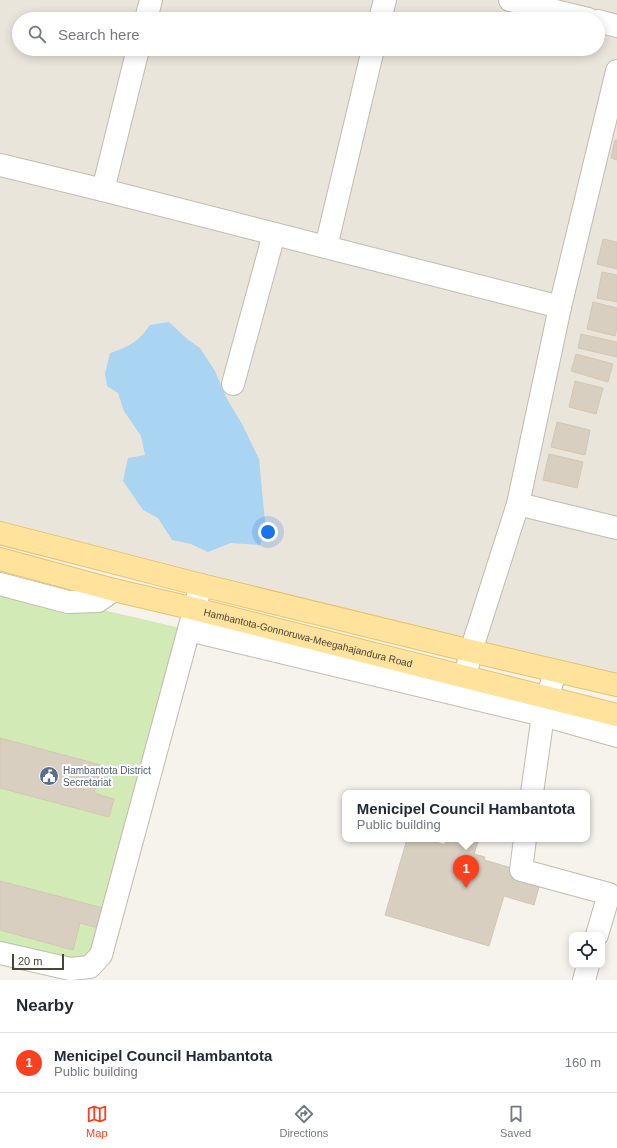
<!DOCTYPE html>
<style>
body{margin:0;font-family:Helvetica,sans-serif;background:#f6f6f7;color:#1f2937}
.controls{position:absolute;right:12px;bottom:12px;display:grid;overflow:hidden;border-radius:8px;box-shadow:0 2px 10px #0003}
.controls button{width:36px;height:36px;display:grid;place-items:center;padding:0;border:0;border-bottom:1px solid #e0e1e3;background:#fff;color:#1f2937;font:20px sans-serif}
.scale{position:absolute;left:12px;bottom:10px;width:52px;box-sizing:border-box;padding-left:4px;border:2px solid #4b4439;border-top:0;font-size:11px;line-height:14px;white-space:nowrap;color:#4b4439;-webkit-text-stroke:3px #fff;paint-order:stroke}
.you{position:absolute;left:268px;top:532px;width:14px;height:14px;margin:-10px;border:3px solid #fff;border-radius:50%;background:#1a73e8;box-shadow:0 0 0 6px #1a73e833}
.badge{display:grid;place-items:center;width:26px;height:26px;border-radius:50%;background:#fc3f1d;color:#fff;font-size:13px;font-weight:700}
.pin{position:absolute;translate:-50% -33px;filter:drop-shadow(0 1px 2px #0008)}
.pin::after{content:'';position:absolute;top:21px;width:14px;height:12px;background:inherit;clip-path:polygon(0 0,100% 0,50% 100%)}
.popup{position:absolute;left:342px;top:790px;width:248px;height:52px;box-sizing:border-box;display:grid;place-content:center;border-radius:8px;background:#fff;filter:drop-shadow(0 1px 3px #0005);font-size:13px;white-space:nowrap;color:#747a83}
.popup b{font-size:15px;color:#1f2937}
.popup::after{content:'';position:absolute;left:50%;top:100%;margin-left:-8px;border:8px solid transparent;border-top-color:#fff}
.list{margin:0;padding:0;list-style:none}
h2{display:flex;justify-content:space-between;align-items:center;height:52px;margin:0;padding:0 16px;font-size:17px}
h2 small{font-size:13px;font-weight:400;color:#747a83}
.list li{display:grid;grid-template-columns:26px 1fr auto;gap:12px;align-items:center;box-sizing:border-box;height:60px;padding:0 16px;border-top:1px solid #e0e1e3}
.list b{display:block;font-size:15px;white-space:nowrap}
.list p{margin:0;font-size:13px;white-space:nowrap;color:#747a83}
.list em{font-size:13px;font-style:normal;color:#747a83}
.icon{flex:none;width:22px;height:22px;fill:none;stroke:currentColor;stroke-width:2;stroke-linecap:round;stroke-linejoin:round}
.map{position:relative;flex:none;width:617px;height:980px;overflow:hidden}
.search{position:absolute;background:#fff;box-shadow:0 2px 10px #0003;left:12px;right:12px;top:12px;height:44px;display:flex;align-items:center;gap:10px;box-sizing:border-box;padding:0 14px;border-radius:22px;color:#747a83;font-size:15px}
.sheet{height:112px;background:#fff}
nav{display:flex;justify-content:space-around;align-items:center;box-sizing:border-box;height:56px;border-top:1px solid #e0e1e3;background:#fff;font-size:11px;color:#747a83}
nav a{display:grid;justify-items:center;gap:2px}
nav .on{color:#fc3f1d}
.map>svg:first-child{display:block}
.residential{fill:#eae5da;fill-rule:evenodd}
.green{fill:#d2eab5}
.water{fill:#a9d4f2}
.building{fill:#d8cfc1;stroke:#d3c7b4}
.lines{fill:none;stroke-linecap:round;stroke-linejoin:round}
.minor-casing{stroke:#c2bbae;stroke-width:24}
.major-casing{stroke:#e6c16a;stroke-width:24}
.minor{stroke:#fff;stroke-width:22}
.major{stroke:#ffe39c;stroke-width:22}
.labels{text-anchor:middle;stroke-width:4;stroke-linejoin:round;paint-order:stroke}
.street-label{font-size:10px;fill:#4b4439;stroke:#fff}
.service-label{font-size:10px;fill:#4e5e75;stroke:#fff;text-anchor:start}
</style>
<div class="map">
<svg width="617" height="980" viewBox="0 0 617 980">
<rect width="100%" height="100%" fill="#f6f3ec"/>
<path class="residential" d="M0,0H617V685L0,533ZM19,19H598V49H19Z"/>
<path class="green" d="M0,586L189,630L90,967L0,953Z"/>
<path class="water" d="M169,322L187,339L200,348L215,371L227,399L242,424L259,459L266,532L260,545L231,543L208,552L191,544L172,540L158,518L143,510L123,481L128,458L145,455L141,436L124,411L118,393L107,386L105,374L110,353C129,347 138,342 150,325Z"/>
<g class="building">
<path d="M615,140H617V160L611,158Z"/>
<path d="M603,239L617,242V269L597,264Z"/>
<path d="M602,272L617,275V302L597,298Z"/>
<path d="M593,302L617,308V328L615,336L587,329Z"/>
<path d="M581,334L617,342V357L578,348Z"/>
<path d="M576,354L613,364L608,382L571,371Z"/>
<path d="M575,381L603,388L596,414L569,407Z"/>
<path d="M557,422L590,430L585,455L551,447Z"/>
<path d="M549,454L583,462L577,488L543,480Z"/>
<path d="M0,738L101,765L94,793L114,799L109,817L0,788Z"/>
<path d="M407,839H426L445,845L446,839H479L474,854L485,857L484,860L512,868L541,880L534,905L504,896L489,946L385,915Z"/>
<path d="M0,881L107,909L102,929L80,923L73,950L0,930Z"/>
</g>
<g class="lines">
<defs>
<g id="minor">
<path d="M510,0L588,19"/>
<path d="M146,19L151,0"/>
<path d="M380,19L385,0"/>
<path d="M598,21L617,26"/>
<path d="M0,165L103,190L560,307"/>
<path d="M103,190L138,49"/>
<path d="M326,247L373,49"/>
<path d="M233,384L274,234"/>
<path d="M518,504L617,528"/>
<path d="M0,584L68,602L98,601L114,590"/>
<path d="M189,630L543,715L617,736"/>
<path d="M465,677L471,651L518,504L560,307L617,71"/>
<path d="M532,793L543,715L555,671"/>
<path d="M525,839L521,870L609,894L597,935"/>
<path d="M0,953L70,969L90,967L101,955L201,585"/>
<path d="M584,980L588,965"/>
</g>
<g id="major">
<path d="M0,533L201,585L471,651L617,685"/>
<path id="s1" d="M0,559L114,590L195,609L617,715"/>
</g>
</defs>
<use href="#minor" class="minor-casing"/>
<use href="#major" class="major-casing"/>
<use href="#minor" class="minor"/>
<use href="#major" class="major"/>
</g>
<defs>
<symbol id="civic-disc" viewBox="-11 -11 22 22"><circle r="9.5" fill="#5c6f8a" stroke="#fff"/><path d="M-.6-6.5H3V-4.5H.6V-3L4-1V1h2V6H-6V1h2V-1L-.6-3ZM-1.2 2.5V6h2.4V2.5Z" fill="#fff"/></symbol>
</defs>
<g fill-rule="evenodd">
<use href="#civic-disc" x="38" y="765" width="22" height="22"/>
</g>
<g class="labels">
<g class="street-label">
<text dy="4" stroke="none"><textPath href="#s1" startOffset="318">Hambantota-Gonnoruwa-Meegahajandura Road</textPath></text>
</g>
<g class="service-label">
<text x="63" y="774">Hambantota District<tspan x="63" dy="12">Secretariat</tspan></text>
</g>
</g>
</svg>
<div class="controls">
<button><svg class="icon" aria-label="locate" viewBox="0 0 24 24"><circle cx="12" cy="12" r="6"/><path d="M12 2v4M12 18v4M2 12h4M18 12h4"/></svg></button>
</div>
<div class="scale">20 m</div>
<div class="you"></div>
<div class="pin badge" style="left:466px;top:888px">1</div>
<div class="popup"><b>Menicipel Council Hambantota</b>Public building</div>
<div class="search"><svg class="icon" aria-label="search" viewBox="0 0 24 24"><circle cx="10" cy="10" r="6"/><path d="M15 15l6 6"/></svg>Search here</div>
</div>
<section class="sheet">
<h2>Nearby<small></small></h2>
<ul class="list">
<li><span class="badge">1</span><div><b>Menicipel Council Hambantota</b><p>Public building</p></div><em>160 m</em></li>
</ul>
</section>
<nav>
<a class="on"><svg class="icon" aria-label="map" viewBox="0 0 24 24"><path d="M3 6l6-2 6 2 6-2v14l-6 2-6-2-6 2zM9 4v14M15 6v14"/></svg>Map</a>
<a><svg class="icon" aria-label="directions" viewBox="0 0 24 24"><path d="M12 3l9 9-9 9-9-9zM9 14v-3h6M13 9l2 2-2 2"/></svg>Directions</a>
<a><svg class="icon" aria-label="saved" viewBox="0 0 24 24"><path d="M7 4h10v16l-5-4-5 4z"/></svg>Saved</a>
</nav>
